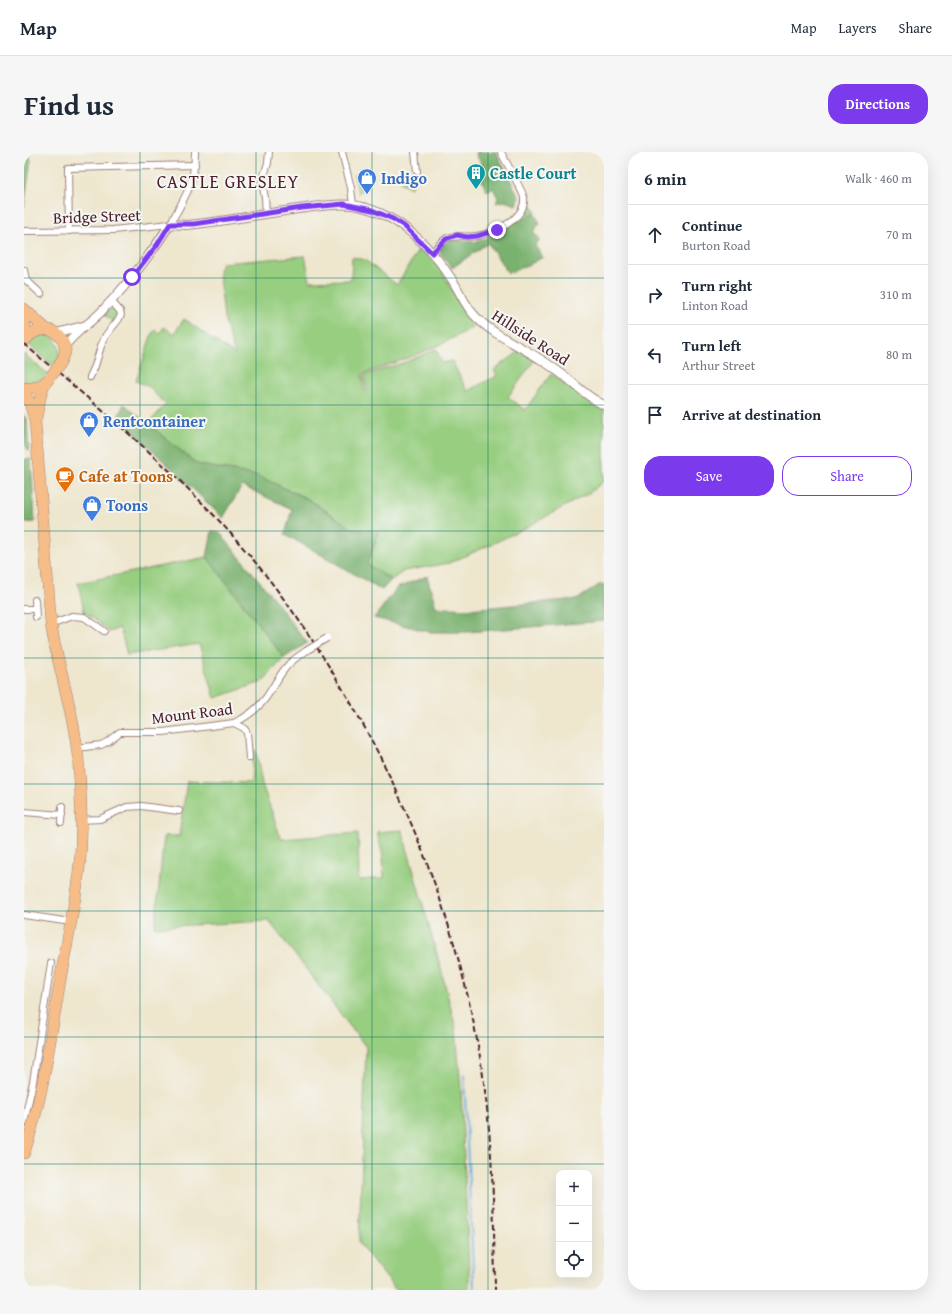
<!DOCTYPE html>
<meta charset="utf-8">
<style>
body{margin:0;font-family:"Gentium Book Plus",serif;background:#f6f6f7;color:#1f2937}
.controls{position:absolute;right:12px;bottom:12px;display:grid;overflow:hidden;border-radius:8px;box-shadow:0 4px 16px #0002}
.controls button{width:36px;height:36px;display:grid;place-items:center;padding:0;border:0;border-bottom:1px solid #e0e1e3;background:#fff;color:#1f2937;font:20px sans-serif}
.stop{position:absolute;width:12px;height:12px;margin:-9px;border:3px solid #7c3aed;border-radius:50%;background:#fff}
.stop.end{background:#7c3aed;border-color:#fff;box-shadow:0 1px 4px #0008}
.list{margin:0;padding:0;list-style:none}
h2{display:flex;justify-content:space-between;align-items:center;height:52px;margin:0;padding:0 16px;font-size:17px}
h2 small{font-size:13px;font-weight:400;color:#747a83}
.list li{display:grid;grid-template-columns:26px 1fr auto;gap:12px;align-items:center;box-sizing:border-box;height:60px;padding:0 16px;border-top:1px solid #e0e1e3}
.list b{display:block;font-size:15px;white-space:nowrap}
.list p{margin:0;font-size:13px;white-space:nowrap;color:#747a83}
.list em{font-size:13px;font-style:normal;color:#747a83}
.actions{display:flex;gap:8px;padding:12px 16px}
.actions a{flex:1;padding:9px 0;border:1px solid #7c3aed;border-radius:16px;text-align:center;font-size:14px;color:#7c3aed}
.actions .main{background:#7c3aed;color:#fff}
.icon{flex:none;width:22px;height:22px;fill:none;stroke:currentColor;stroke-width:2;stroke-linecap:round;stroke-linejoin:round}
.map{position:relative;flex:none;width:580px;height:1138px;overflow:hidden;border-radius:16px}
header{display:flex;align-items:center;gap:24px;box-sizing:border-box;height:56px;padding:0 20px;background:#fff;border-bottom:1px solid #e0e1e3}
header strong{font-size:19px}
nav{display:flex;gap:22px;margin-inline-start:auto;font-size:14px}
.intro{display:flex;align-items:center;justify-content:space-between;box-sizing:border-box;height:96px;padding:0 24px}
h1{margin:0;font-size:28px}
.button{padding:10px 18px;border-radius:16px;background:#7c3aed;color:#fff;font-size:14px;font-weight:700}
main{display:flex;gap:24px;padding:0 24px}
aside{flex:1;background:#fff;border-radius:16px;box-shadow:0 4px 16px #0002}
.map>svg:first-child{display:block}
.green{fill:#97ce80;stroke:#707656}
.forest{fill:#79b16e;stroke:#62684c}
.lines{fill:none;stroke-linecap:round;stroke-linejoin:round}
.stream{stroke:#6bb0e1;stroke-width:2}
.minor-casing{stroke:#9c827c;stroke-width:8}
.tertiary-casing{stroke:#9c827c;stroke-width:10}
.trunk-casing{stroke:#9c827c;stroke-width:12}
.minor{stroke:#fff;stroke-width:6}
.tertiary{stroke:#fff;stroke-width:8}
.trunk{stroke:#f7bd88;stroke-width:11}
.rail{stroke:#4a1f2b;stroke-width:2;stroke-dasharray:6 3;stroke-linecap:butt}
.minor-bridge-casing{stroke:#9c827c;stroke-width:8;stroke-linecap:butt}
.trunk-bridge-casing{stroke:#9c827c;stroke-width:12;stroke-linecap:butt}
.minor-bridge{stroke:#fff;stroke-width:6}
.trunk-bridge{stroke:#f7bd88;stroke-width:11}
.route{stroke:#7c3aed;stroke-width:5}
.grid{fill:none;stroke:#0f766e;stroke-width:1;stroke-opacity:0.55}
.labels{text-anchor:middle;stroke-width:4;stroke-linejoin:round;paint-order:stroke}
.culture-label{font-size:16px;font-weight:bold;fill:#0d838f;stroke:#f6f6f2;text-anchor:start}
.shop-label{font-size:16px;font-weight:bold;fill:#366cbe;stroke:#f6f6f2;text-anchor:start}
.street-label{font-size:16px;fill:#4a1f2b;stroke:#f6f6f2}
.food-label{font-size:16px;font-weight:bold;fill:#c56008;stroke:#f6f6f2;text-anchor:start}
.quarter-label{font-size:18px;letter-spacing:1px;fill:#4a1f2b;stroke:#f6f6f2}
</style>
<header>
<strong>Map</strong>
<nav><a>Map</a><a>Layers</a><a>Share</a></nav>
</header>
<div class="intro"><h1>Find us</h1><a class="button">Directions</a></div>
<main>
<div class="map">
<svg width="580" height="1138" viewBox="0 0 580 1138">
<rect width="100%" height="100%" fill="#f6f6f2"/>
<filter id="ink" filterUnits="userSpaceOnUse"><feTurbulence type="fractalNoise" baseFrequency=".025" numOctaves="2"/><feDisplacementMap in="SourceGraphic" scale="8" xChannelSelector="R" yChannelSelector="G"/><feConvolveMatrix kernelMatrix="1 2 1 2 8 2 1 2 1" color-interpolation-filters="sRGB"/></filter>
<filter id="wash" filterUnits="userSpaceOnUse"><feTurbulence type="fractalNoise" baseFrequency=".012" numOctaves="4" result="noise"/><feDisplacementMap in="SourceGraphic" scale="16" xChannelSelector="R" yChannelSelector="G"/><feGaussianBlur stdDeviation="0.9" result="paint"/><feColorMatrix in="noise" values="0 0 0 0 0 0 0 0 0 0 0 0 0 0 0 0 0 1.4 0 .05"/><feComposite in="paint" operator="in"/></filter>
<g filter="url(#wash)">
<rect width="100%" height="100%" fill="#eee6cd"/>
<g class="green">
<path d="M330,23H333L341,26L336,40L334,41Z"/>
<path d="M390,23L396,25L392,27L387,36L376,30Z"/>
<path d="M506,50L512,61L480,77L479,76C491,69 500,65 504,51Z"/>
<path d="M396,95L415,113L440,161L451,173C417,196 376,209 338,222L341,240L343,238L340,223L382,210L412,197L418,211L428,209L443,239L473,224L470,218L496,199L510,209L484,245L501,258L527,222L580,257V329L565,341L501,376L466,393L425,411L380,419L367,428L343,412L355,380L329,377L284,347L234,324L173,312L124,272L142,252L131,242L126,235L112,229L128,181L131,178L136,181L140,175L150,182L160,167L211,203L200,166L195,119L198,111L281,104L286,129L327,128L328,105L341,108L373,133Z"/>
<path d="M90,156L93,159L94,163L89,170L81,163L86,157Z"/>
<path d="M22,182L30,186L36,197L33,211L31,209L28,213L5,193L12,184Z"/>
<path d="M0,202L24,222L20,227L0,233Z"/>
<path d="M183,405L260,506L238,530L191,546L175,492L103,503L96,476L86,480L60,459L54,431Z"/>
<path d="M229,597L232,599L238,632L257,687L334,681L335,728L360,726L359,704L353,680L378,678L417,817L432,877L437,938L445,1117V1138H372L335,1091L342,895L245,769L131,775L140,684H155L163,629L227,631Z"/>
</g>
<g class="forest">
<path d="M0,0H4L7,8L0,55Z"/>
<path d="M453,0H472L495,45L492,53L480,49L472,51L474,46L469,36L463,39L453,20L460,15L452,3Z"/>
<path d="M510,61L516,71L509,80L516,87L511,94L519,105L503,114L484,121L464,91L428,116L416,100L418,93L427,88L451,90L461,87Z"/>
<path d="M100,252L173,312L234,324L284,347L329,377L355,380L343,412L367,428L358,438L261,382L268,357L218,334L199,366L94,265Z"/>
<path d="M0,263L3,269L5,299L0,291Z"/>
<path d="M0,307H7L11,370L0,371Z"/>
<path d="M188,379L196,381L251,448L283,491L260,506L183,405Z"/>
<path d="M403,424L412,455L445,457L554,447L575,433L580,432V469L444,480H406L350,466L373,436Z"/>
</g>
<g class="lines">
<path class="stream" d="M440,923L450,1138"/>
</g>
</g>
<g filter="url(#ink)">
<g class="lines">
<defs>
<g id="minor">
<path d="M318,0L327,36L329,53"/>
<path d="M391,0L393,19"/>
<path d="M242,61L241,46L238,30L244,11L245,0"/>
<path d="M0,79L89,78L146,72C161,46 171,31 171,0"/>
<path d="M45,79L44,16L171,13"/>
<path d="M408,101C412,96 418,89 423,86C434,82 443,86 453,84C470,81 502,67 500,46C500,41 480,7 477,0"/>
<path d="M0,118L2,128L17,142"/>
<path d="M66,225L71,214L77,194L82,183L95,167L97,163L96,159L87,149"/>
<path d="M11,448L12,465"/>
<path d="M0,457H11"/>
<path d="M27,472L48,464L60,465L80,479"/>
<path d="M210,571L220,576L223,581L225,606"/>
<path d="M53,596L77,593L83,590L96,580H139L210,571C225,564 239,552 247,538C253,529 257,520 265,512C270,507 276,503 282,499"/>
<path d="M0,660L38,663"/>
<path d="M57,668L76,667L103,655L117,654L155,659"/>
<path d="M37,671L38,655"/>
<path d="M0,763L47,770"/>
<path d="M0,970L9,930L27,811"/>
</g>
<g id="tertiary">
<path d="M32,181L59,174"/>
<path d="M41,194C51,180 65,172 77,160C103,133 126,104 146,72L163,73C203,69 242,61 282,56C297,54 313,51 328,53C370,59 404,91 427,126C436,139 441,155 453,166C471,184 495,193 516,207C526,213 535,220 543,226C555,236 566,247 580,253"/>
</g>
<g id="trunk">
<path d="M0,157L22,177"/>
<path d="M0,165L2,186"/>
<path d="M0,189C10,177 26,172 37,186C40,190 42,195 41,200C40,205 38,208 36,212"/>
<path d="M0,236C9,237 18,234 24,228"/>
<path d="M0,240L6,251L11,269L27,472C34,517 50,560 54,605C57,639 59,674 56,708C52,753 41,797 34,841C25,895 18,949 0,1001"/>
<path d="M12,266L17,242L21,230"/>
</g>
</defs>
<use href="#minor" class="minor-casing"/>
<use href="#tertiary" class="tertiary-casing"/>
<use href="#trunk" class="trunk-casing"/>
<use href="#minor" class="minor"/>
<use href="#tertiary" class="tertiary"/>
<use href="#trunk" class="trunk"/>
<path class="rail" d="M0,192C74,255 151,317 215,391C251,432 283,478 312,526C385,645 436,778 458,917C469,990 470,1064 471,1138"/>
<defs>
<path id="minor-bridge" d="M282,499L303,486"/>
<path id="trunk-bridge" d="M27,224L36,212"/>
</defs>
<use href="#minor-bridge" class="minor-bridge-casing"/>
<use href="#trunk-bridge" class="trunk-bridge-casing"/>
<use href="#minor-bridge" class="minor-bridge"/>
<use href="#trunk-bridge" class="trunk-bridge"/>
</g>
</g>
<g class="lines" filter="url(#ink)">
<path class="route" d="M108,125L133,93L146,72H170L278,56L320,52L348,58L369,67L380,74L408,101L422,87L433,83L443,85L453,84L473,78"/>
</g>
<path class="grid" d="M116,0V1138M232,0V1138M348,0V1138M464,0V1138M0,126H580M0,253H580M0,379H580M0,506H580M0,632H580M0,759H580M0,885H580M0,1012H580"/>
<defs>
<symbol id="building-pin" viewBox="-11 -11 22 30"><path d="M0 17L-7.5 6A9.5 9.5 0 1 1 7.5 6Z" fill="#0f9aa8" stroke="#f6f6f2"/><path d="M-4-6H4V6H1V3H-1V6H-4ZM-2.5-4.3h1.7v1.8h-1.7ZM.8-4.3h1.7v1.8H.8ZM-2.5-1h1.7V.8h-1.7ZM.8-1h1.7V.8H.8Z" fill="#fff"/></symbol>
<symbol id="shop-pin" viewBox="-11 -11 22 30"><path d="M0 17L-7.5 6A9.5 9.5 0 1 1 7.5 6Z" fill="#3f7fe0" stroke="#f6f6f2"/><path d="M-5-2.5h2.3a2.7 3.5 0 0 1 5.4 0H5L5.5 6h-11ZM-1.5-2.5h3a1.5 2.3 0 0 0-3 0Z" fill="#fff"/></symbol>
<symbol id="cafe-pin" viewBox="-11 -11 22 30"><path d="M0 17L-7.5 6A9.5 9.5 0 1 1 7.5 6Z" fill="#e8710a" stroke="#f6f6f2"/><path d="M-5.5-4.5H6V0H3Q3 3.5 0 3.5H-2.5Q-5.5 3.5-5.5 0ZM3-3.2v2h1.7v-2ZM-6 4.5H4V6H-6Z" fill="#fff"/></symbol>
</defs>
<g fill-rule="evenodd">
<use href="#building-pin" x="441" y="10" width="22" height="30"/>
<use href="#shop-pin" x="332" y="15" width="22" height="30"/>
<use href="#shop-pin" x="54" y="258" width="22" height="30"/>
<use href="#cafe-pin" x="30" y="313" width="22" height="30"/>
<use href="#shop-pin" x="57" y="342" width="22" height="30"/>
</g>
<g class="labels">
<g class="culture-label">
<text x="466" y="27">Castle Court</text>
</g>
<g class="shop-label">
<text x="357" y="32">Indigo</text>
<text x="79" y="275">Rentcontainer</text>
<text x="82" y="359">Toons</text>
</g>
<g class="street-label">
<text transform="translate(73 64) rotate(-2)" y="6">Bridge Street</text>
<text transform="translate(507 185) rotate(33)" y="6">Hillside Road</text>
<text transform="translate(168 561) rotate(-7)" y="6">Mount Road</text>
</g>
<g class="food-label">
<text x="55" y="330">Cafe at Toons</text>
</g>
<g class="quarter-label">
<text x="204" y="36">CASTLE GRESLEY</text>
</g>
</g>
</svg>
<div class="controls">
<button>+</button>
<button>−</button>
<button><svg class="icon" aria-label="locate" viewBox="0 0 24 24"><circle cx="12" cy="12" r="6"/><path d="M12 2v4M12 18v4M2 12h4M18 12h4"/></svg></button>
</div>
<div class="stop" style="left:108px;top:125px"></div>
<div class="stop end" style="left:473px;top:78px"></div>
</div>
<aside>
<h2>6 min<small>Walk · 460 m</small></h2>
<ul class="list">
<li><svg class="icon" aria-label="ahead" viewBox="0 0 24 24"><path d="M12 20V5M6 11l6-6 6 6"/></svg><div><b>Continue</b><p>Burton Road</p></div><em>70 m</em></li>
<li><svg class="icon" aria-label="right" viewBox="0 0 24 24"><path d="M7 20v-9h11M14 6l5 5-5 5"/></svg><div><b>Turn right</b><p>Linton Road</p></div><em>310 m</em></li>
<li><svg class="icon" aria-label="left" viewBox="0 0 24 24"><path d="M17 20v-9H6M10 6l-5 5 5 5"/></svg><div><b>Turn left</b><p>Arthur Street</p></div><em>80 m</em></li>
<li><svg class="icon" aria-label="arrive" viewBox="0 0 24 24"><path d="M6 21V4h12l-3 4 3 4H6"/></svg><div><b>Arrive at destination</b></div></li>
</ul>
<div class="actions"><a class="main">Save</a><a>Share</a></div>
</aside>
</main>
